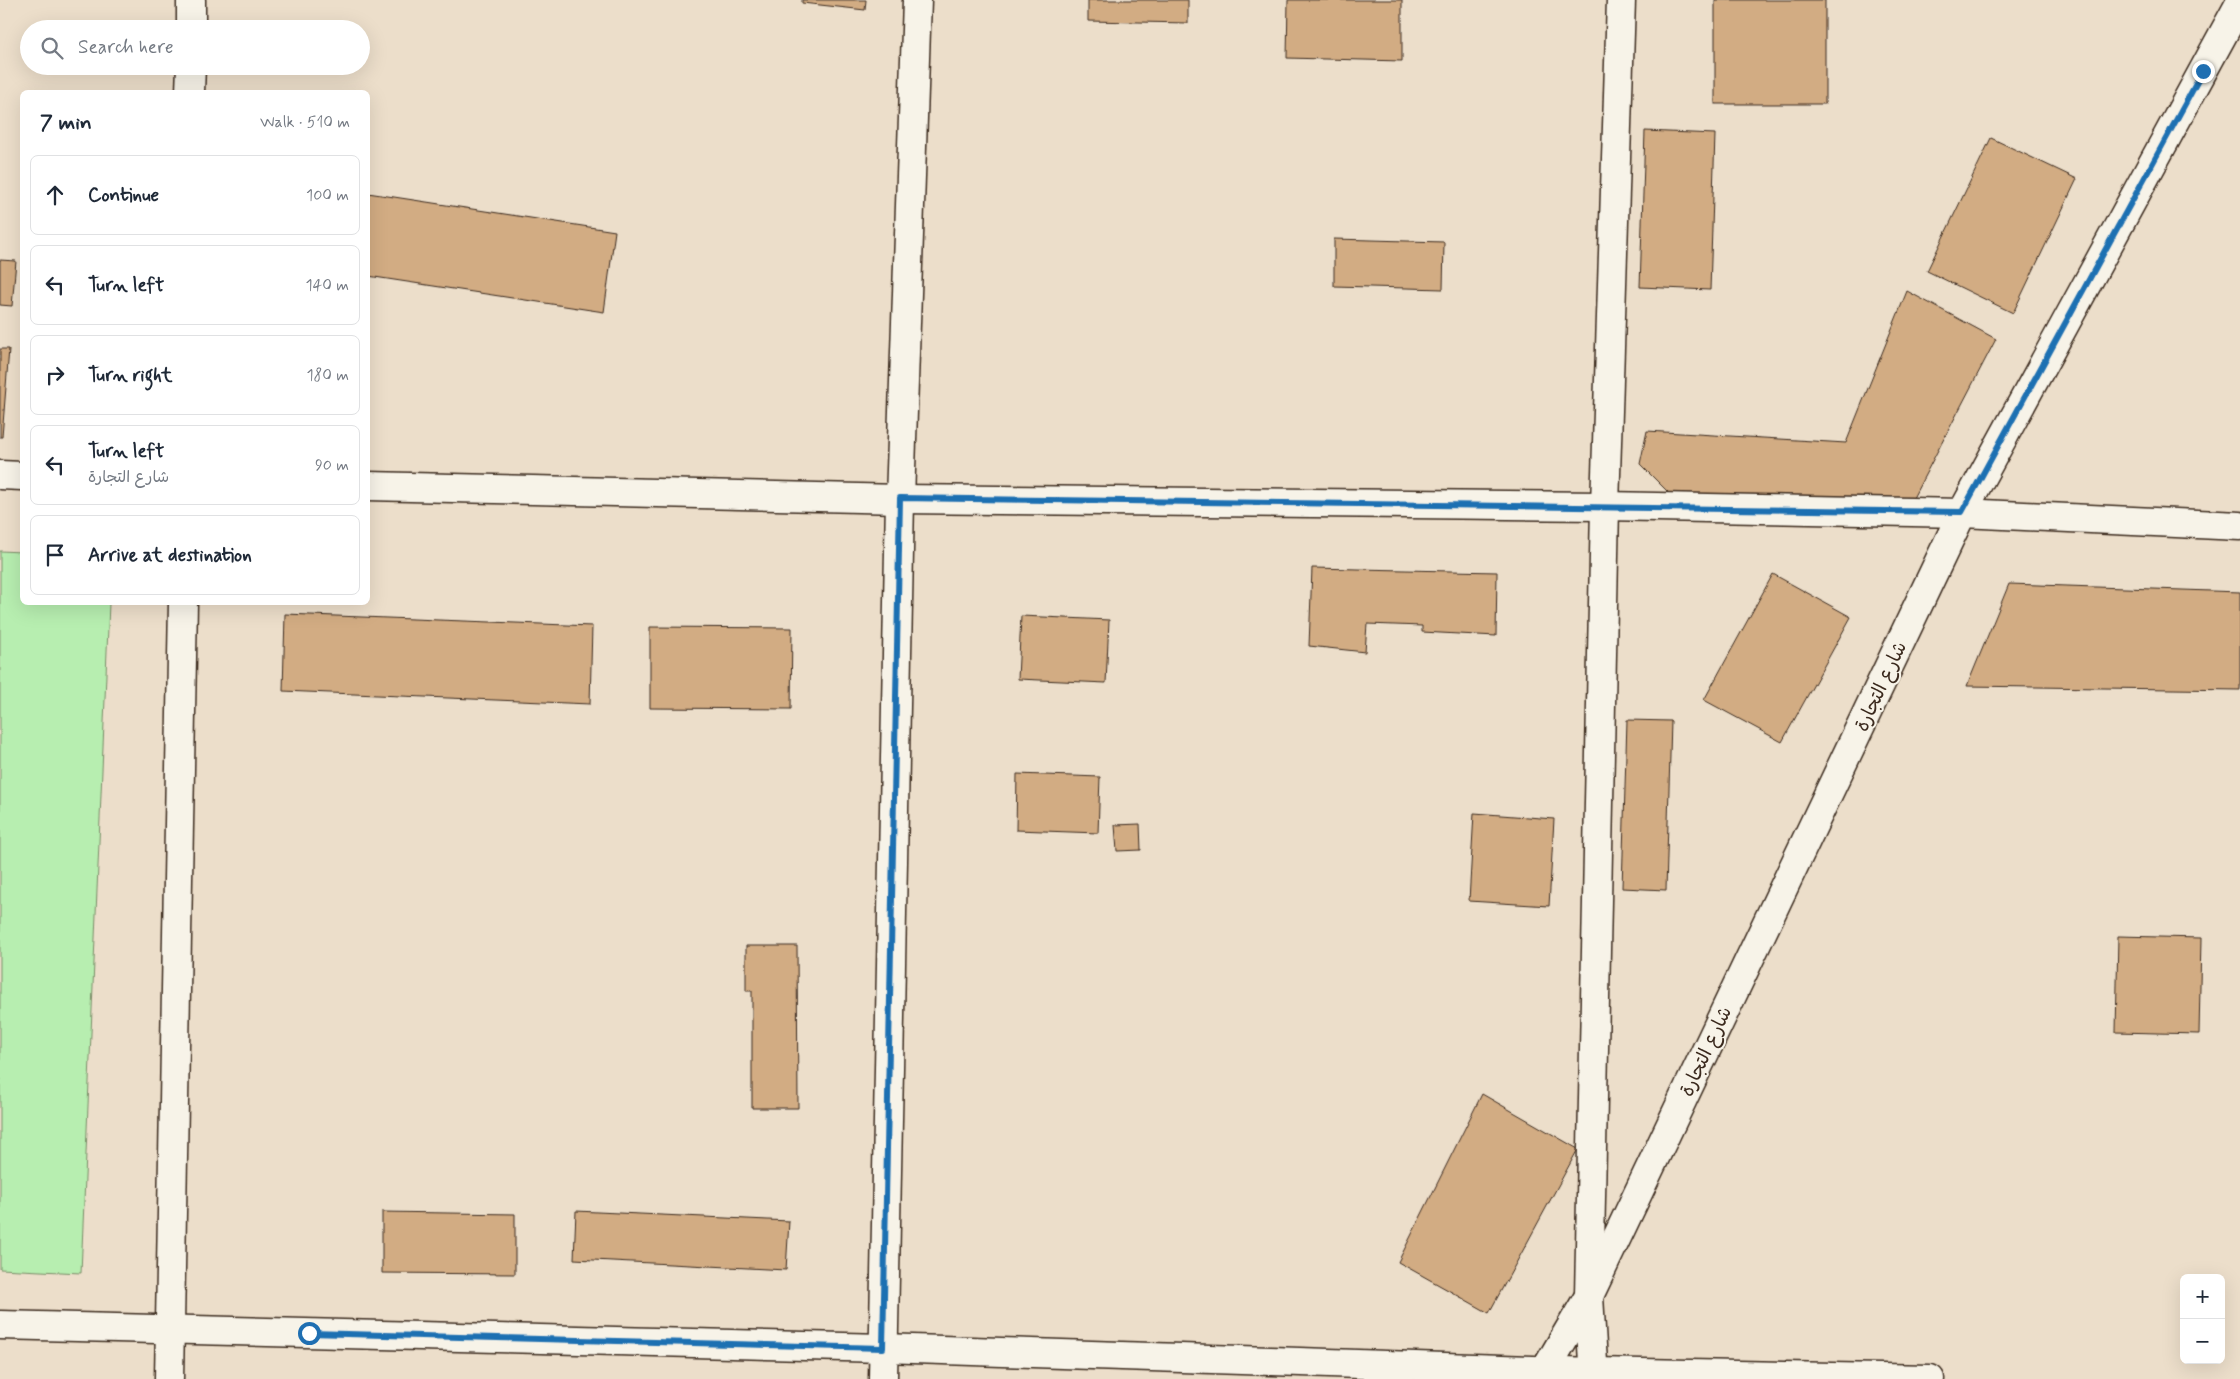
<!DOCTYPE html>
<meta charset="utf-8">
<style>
body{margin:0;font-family:Mynerve,"Playpen Sans Arabic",sans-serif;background:#f6f6f7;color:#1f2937}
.controls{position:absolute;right:15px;bottom:15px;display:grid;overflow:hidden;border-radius:8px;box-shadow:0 5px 20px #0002}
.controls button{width:45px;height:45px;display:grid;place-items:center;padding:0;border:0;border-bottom:1px solid #e0e1e3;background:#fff;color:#1f2937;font:25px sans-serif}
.stop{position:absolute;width:15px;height:15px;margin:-11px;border:4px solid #1f6fb2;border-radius:50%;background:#fff}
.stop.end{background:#1f6fb2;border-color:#fff;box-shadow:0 1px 5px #0008}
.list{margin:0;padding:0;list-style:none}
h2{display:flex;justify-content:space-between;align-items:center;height:65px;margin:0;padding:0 20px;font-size:21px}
h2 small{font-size:16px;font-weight:400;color:#747a83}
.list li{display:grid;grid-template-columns:32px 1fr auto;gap:15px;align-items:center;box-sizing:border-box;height:80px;margin:0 10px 10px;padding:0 10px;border:1px solid #e0e1e3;border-radius:8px}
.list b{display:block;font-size:19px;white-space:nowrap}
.list p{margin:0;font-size:16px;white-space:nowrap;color:#747a83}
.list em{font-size:16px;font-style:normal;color:#747a83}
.icon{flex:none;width:28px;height:28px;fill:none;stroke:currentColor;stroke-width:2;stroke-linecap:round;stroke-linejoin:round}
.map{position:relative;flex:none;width:2240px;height:1379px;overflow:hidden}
.search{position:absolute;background:#fff;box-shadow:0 5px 20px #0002;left:20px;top:20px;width:350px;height:55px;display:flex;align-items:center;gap:12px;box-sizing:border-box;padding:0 18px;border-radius:28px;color:#747a83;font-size:19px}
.panel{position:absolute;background:#fff;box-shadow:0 5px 20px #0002;left:20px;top:90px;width:350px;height:515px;border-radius:8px}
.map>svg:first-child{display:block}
.green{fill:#b7eeb0;stroke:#798c67}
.building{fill:#d2ac83;stroke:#3b2a1e}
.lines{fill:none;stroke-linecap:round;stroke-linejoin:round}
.minor-casing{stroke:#3b2a1e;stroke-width:31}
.tertiary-casing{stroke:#3b2a1e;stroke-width:31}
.minor{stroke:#f7f3e8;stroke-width:28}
.tertiary{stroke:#f7f3e8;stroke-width:28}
.route{stroke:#1f6fb2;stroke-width:6}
.labels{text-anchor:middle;stroke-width:4;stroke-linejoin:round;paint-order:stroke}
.street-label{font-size:19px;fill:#3b2a1e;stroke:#f7f3e8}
</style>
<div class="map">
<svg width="2240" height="1379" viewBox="0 0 2240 1379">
<rect width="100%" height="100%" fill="#ecdeca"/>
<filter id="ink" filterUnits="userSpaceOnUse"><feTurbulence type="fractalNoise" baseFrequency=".02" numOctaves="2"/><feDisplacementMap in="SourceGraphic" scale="10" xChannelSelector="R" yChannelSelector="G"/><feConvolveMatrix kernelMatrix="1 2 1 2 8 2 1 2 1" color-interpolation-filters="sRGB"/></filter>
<g filter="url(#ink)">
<path class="green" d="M0,551L22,552V602L109,603L81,1273L0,1269Z"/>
<g class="building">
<path d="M802,0H866L865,10L802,3Z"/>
<path d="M1088,0H1188V23L1088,21Z"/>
<path d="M1288,0H1402V61L1287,58Z"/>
<rect x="1715" y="0" width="110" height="104"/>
<path d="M1645,131L1715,134L1710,290L1640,287Z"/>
<path d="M1991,138L2077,179L2013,313L1927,271Z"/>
<path d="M368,193L615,231L604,312L368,276Z"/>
<path d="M1334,239L1444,242L1443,289L1334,286Z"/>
<path d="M0,260L16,261L12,306L0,305Z"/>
<path d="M1907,291L1996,339L1913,498L1669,493L1640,464L1647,431L1846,443Z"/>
<path d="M0,349H9L2,437H0Z"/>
<path d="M1312,568L1497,572L1496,636L1422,632V626L1367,624L1365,652L1309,646Z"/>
<path d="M1773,574L1851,617L1782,742L1704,700Z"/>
<path d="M2009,584L2240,592V690L1967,686Z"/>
<path d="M285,614L592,626L590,704L283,691Z"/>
<path d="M1021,616L1109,620L1106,683L1018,679Z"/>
<path d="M650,627L792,628L791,709L650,708Z"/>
<path d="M1627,720L1671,721L1666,890L1622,888Z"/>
<path d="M1017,774L1100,777L1098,833L1016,830Z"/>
<path d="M1474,813L1554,819L1549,906L1469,901Z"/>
<path d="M1140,824L1141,850L1117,851L1115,825Z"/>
<path d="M2118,936L2201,938L2199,1034L2116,1032Z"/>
<path d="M746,946H797L798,1108H752V991H746Z"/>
<path d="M1482,1094L1578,1149L1489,1313L1398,1262Z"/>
<path d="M576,1211L789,1221L786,1270L574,1259Z"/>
<path d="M382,1212L515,1214V1274L382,1273Z"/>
</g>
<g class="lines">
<defs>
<g id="minor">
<path d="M191,29V0"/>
<path d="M190,92L191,66"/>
<path d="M0,475L22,476"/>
<path d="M368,486L900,499L1605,506L1962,513L2240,526"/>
<path d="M0,1325L883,1348L1594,1372L1930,1379"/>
<path d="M169,1379L183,602"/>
<path d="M883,1379L900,499L917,0"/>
<path d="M1594,1379L1589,1296L1605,506L1621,0"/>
</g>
<path id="tertiary" d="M1540,1379L1589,1296L1962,513L2240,3"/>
</defs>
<use href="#minor" class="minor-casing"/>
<use href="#tertiary" class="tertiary-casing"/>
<use href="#minor" class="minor"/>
<use href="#tertiary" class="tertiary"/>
</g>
</g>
<g class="lines" filter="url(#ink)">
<path class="route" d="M309,1333L883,1348L900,498L1962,512L2203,71"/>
</g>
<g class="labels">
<g class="street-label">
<text transform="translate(1880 686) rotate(-65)" y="7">شارع التجارة</text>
<text transform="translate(1705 1051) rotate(-65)" y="7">شارع التجارة</text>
</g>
</g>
</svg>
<div class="controls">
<button>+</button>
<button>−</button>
</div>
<div class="stop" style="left:309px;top:1333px"></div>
<div class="stop end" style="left:2203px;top:71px"></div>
<div class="search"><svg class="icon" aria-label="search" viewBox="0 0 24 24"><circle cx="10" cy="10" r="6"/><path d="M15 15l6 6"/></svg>Search here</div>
<section class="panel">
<h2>7 min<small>Walk · 510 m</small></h2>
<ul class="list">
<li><svg class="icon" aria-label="ahead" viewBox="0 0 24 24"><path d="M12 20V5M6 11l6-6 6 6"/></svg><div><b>Continue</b></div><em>100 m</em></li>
<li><svg class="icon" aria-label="left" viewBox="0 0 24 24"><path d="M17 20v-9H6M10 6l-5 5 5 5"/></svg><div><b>Turn left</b></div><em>140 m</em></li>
<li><svg class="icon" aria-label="right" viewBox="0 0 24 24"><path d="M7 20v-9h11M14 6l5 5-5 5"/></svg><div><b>Turn right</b></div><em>180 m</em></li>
<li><svg class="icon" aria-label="left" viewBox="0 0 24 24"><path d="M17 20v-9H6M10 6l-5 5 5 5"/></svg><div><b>Turn left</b><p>شارع التجارة</p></div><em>90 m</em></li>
<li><svg class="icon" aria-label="arrive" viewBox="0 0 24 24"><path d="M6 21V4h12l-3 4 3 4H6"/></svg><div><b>Arrive at destination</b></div></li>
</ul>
</section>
</div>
